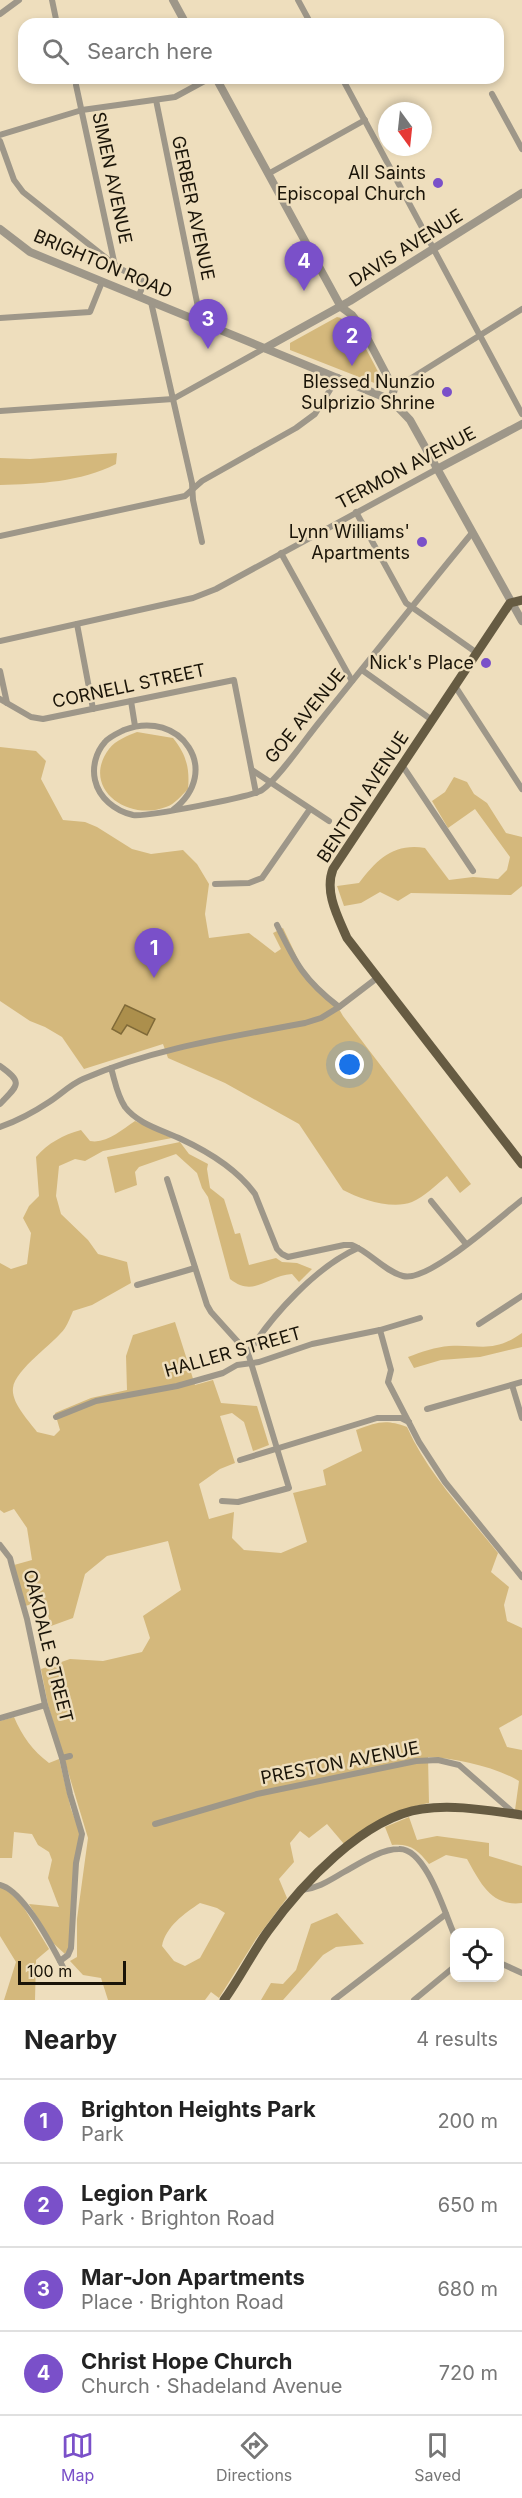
<!DOCTYPE html>
<meta charset="utf-8">
<style>
body{margin:0;font-family:Inter,sans-serif;background:#f6f6f6;color:#222}
.controls{position:absolute;right:18px;bottom:18px;display:grid;overflow:hidden;border-radius:12px;box-shadow:0 3px 9px #0003}
.controls button{width:54px;height:54px;display:grid;place-items:center;padding:0;border:0;border-bottom:2px solid #e0e0e0;background:#fff;color:#222;font:30px sans-serif}
.compass{position:absolute;left:378px;top:102px;width:54px;height:54px;border-radius:50%;background:#fff;box-shadow:0 3px 9px #0003;rotate:165deg}
.scale{position:absolute;left:18px;bottom:15px;width:108px;box-sizing:border-box;padding-left:6px;border:3px solid #1a1408;border-top:0;font-size:16px;line-height:21px;white-space:nowrap;color:#1a1408;-webkit-text-stroke:4px #eedebd;paint-order:stroke}
.you{position:absolute;left:350px;top:1065px;width:21px;height:21px;margin:-15px;border:4px solid #fff;border-radius:50%;background:#1a73e8;box-shadow:0 0 0 9px #1a73e833}
.badge{display:grid;place-items:center;width:39px;height:39px;border-radius:50%;background:#7a50c9;color:#fff;font-size:20px;font-weight:700}
.pin{position:absolute;translate:-50% -50px;filter:drop-shadow(0 2px 3px #0008)}
.pin::after{content:'';position:absolute;top:32px;width:21px;height:18px;background:inherit;clip-path:polygon(0 0,100% 0,50% 100%)}
.list{margin:0;padding:0;list-style:none}
h2{display:flex;justify-content:space-between;align-items:center;height:78px;margin:0;padding:0 24px;font-size:26px}
h2 small{font-size:20px;font-weight:400;color:#767676}
.list li{display:grid;grid-template-columns:39px 1fr auto;gap:18px;align-items:center;box-sizing:border-box;height:84px;padding:0 24px;border-top:2px solid #e0e0e0}
.list b{display:block;font-size:22px;white-space:nowrap}
.list p{margin:0;font-size:20px;white-space:nowrap;color:#767676}
.list em{font-size:20px;font-style:normal;color:#767676}
.icon{flex:none;width:33px;height:33px;fill:none;stroke:currentColor;stroke-width:2;stroke-linecap:round;stroke-linejoin:round}
.map{position:relative;flex:none;width:522px;height:2000px;overflow:hidden}
.search{position:absolute;background:#fff;box-shadow:0 3px 9px #0003;left:18px;right:18px;top:18px;height:66px;display:flex;align-items:center;gap:15px;box-sizing:border-box;padding:0 21px;border-radius:18px;color:#767676;font-size:22px}
.sheet{height:414px;background:#fff}
nav{display:flex;justify-content:space-around;align-items:center;box-sizing:border-box;height:84px;border-top:2px solid #e0e0e0;background:#fff;font-size:16px;color:#767676}
nav a{display:grid;justify-items:center;gap:3px}
nav .on{color:#7a50c9}
.map>svg:first-child{display:block}
.green{fill:#d4b87c;fill-rule:evenodd}
.water{fill:#ac8f4c;stroke:#806a38;stroke-width:1.5}
.lines{fill:none;stroke-linecap:round;stroke-linejoin:round}
.minor{stroke:#9e9789;stroke-width:6}
.tertiary{stroke:#9e9789;stroke-width:8}
.primary{stroke:#665b42;stroke-width:9}
.poi-dot{fill:#7a50c9;stroke:#eedebd;stroke-width:2}
.labels{text-anchor:middle;stroke-width:5;stroke-linejoin:round;paint-order:stroke}
.poi-label{font-size:18px;fill:#1a1408;stroke:#eedebd;text-anchor:end}
.street-label{font-size:18px;fill:#1a1408;stroke:#eedebd}
</style>
<div class="map">
<svg width="522" height="2000" viewBox="0 0 522 2000">
<rect width="100%" height="100%" fill="#eedebd"/>
<g class="green">
<path d="M337,317C354,319 374,365 383,381L382,386L290,350V343Z"/>
<path d="M117,453L116,464C81,482 38,484 0,485V458L30,459Z"/>
<path d="M137,732L173,738C186,754 190,768 188,789C181,796 175,804 166,807C128,822 80,788 109,749C116,740 127,736 137,732Z"/>
<path d="M0,747L36,751L46,761L41,779L63,820L85,822L97,827L132,849L151,854L183,850L197,864L209,884L205,914L209,938L249,933L275,953L281,949L273,933L283,928L304,972L335,1002L343,1016L471,1184L460,1193L447,1176C437,1184 424,1197 412,1202C392,1210 360,1199 343,1190L299,1124L225,1083L168,1058L163,1044L84,1069L62,1037L45,1027L30,1021L0,1001Z"/>
<path d="M454,777L467,782L474,794L487,803L506,833L522,837V886L511,895L411,893L398,901L380,892L361,903L344,906L337,886L359,883C377,860 393,843 425,848L449,880L473,877L498,879L507,870L510,857L475,809L448,828L432,801L445,792Z"/>
<path d="M135,1121L172,1138L103,1151L85,1161L75,1159L59,1166L56,1196L61,1214L88,1240L98,1254L127,1262L131,1283L92,1305L73,1311C71,1316 68,1323 65,1328C55,1343 15,1369 13,1388C11,1403 29,1421 37,1432L54,1436L60,1430L55,1413L91,1398L127,1390L126,1356L133,1335L175,1322L195,1385L213,1380L221,1403L257,1406L269,1445L253,1451L244,1422L232,1413L220,1416L235,1463L220,1469L199,1484L209,1519L234,1512L232,1538L244,1550L281,1553L307,1542L293,1493L326,1485L323,1470L362,1451L356,1430C378,1422 385,1419 407,1427C428,1474 466,1513 498,1553L491,1572L509,1587L504,1605L507,1621L522,1628V1715L499,1728L507,1747L522,1750V1810H515L519,1781C496,1767 455,1758 428,1757L429,1803C395,1809 371,1824 344,1844L327,1824L309,1838L300,1831L290,1843L294,1862L279,1879L287,1898L256,1939L219,1998L211,1992L205,2000H108L101,1978L83,1975L70,1961L77,1957V1919L88,1838L48,1705L41,1669L70,1659L103,1661L142,1652L150,1638L143,1616L181,1590L168,1541L107,1556L85,1574L73,1618L51,1626L44,1601L25,1606L14,1565L32,1560L27,1528L14,1509L4,1513L0,1510V1263L11,1269L27,1264L31,1233L23,1218L29,1206L39,1196L36,1157C48,1143 63,1135 81,1130L90,1141C107,1144 121,1130 135,1121ZM200,1903L217,1908L225,1913L200,1958L185,1966L174,1961L162,1946C166,1926 184,1914 200,1903Z"/>
<path d="M180,1142L189,1154L208,1164L207,1169L210,1188L224,1199L235,1234L240,1233L249,1265L276,1258L282,1262L297,1263L312,1269L299,1282L292,1274C266,1276 254,1298 230,1279L208,1197L202,1188L197,1173L176,1154L139,1167L135,1172L137,1185L115,1193L107,1157Z"/>
<path d="M522,1333V1347L480,1357L441,1360L414,1368L408,1357C421,1352 436,1347 449,1346C480,1344 492,1354 522,1333Z"/>
<path d="M14,1717C22,1736 33,1751 49,1763L59,1759L71,1809L81,1835L69,1948L65,1954L53,1943L29,1904L59,1907L48,1878L52,1860L49,1852L38,1845L32,1834L14,1832L12,1858H0V1721Z"/>
<path d="M409,1817L417,1840L437,1836L489,1843V1856L522,1866V1903C491,1907 480,1882 467,1859L446,1855L429,1864C418,1850 410,1843 392,1845L385,1827Z"/>
<path d="M0,1888H4L21,1903L49,1949L36,1960L35,2000H4L16,1962L0,1936Z"/>
<path d="M337,1913L364,1944L336,1947L323,1955L283,2000H261L271,1983L283,1984L296,1970L311,1924Z"/>
</g>
<path class="water" d="M125,1005L155,1019L147,1035L127,1025L121,1034L112,1029Z"/>
<g class="lines">
<g class="minor">
<path d="M52,0L57,24"/>
<path d="M298,0L311,24"/>
<path d="M0,14L19,0"/>
<path d="M342,78L522,414"/>
<path d="M76,85L115,266L142,280L143,286L138,297"/>
<path d="M492,94L522,149"/>
<path d="M156,100L201,322"/>
<path d="M0,135L82,110L175,97L210,78"/>
<path d="M0,141L14,180L23,192L115,265"/>
<path d="M268,174L365,120"/>
<path d="M151,302L192,483L193,500L202,542"/>
<path d="M0,318L90,312L102,282"/>
<path d="M394,389L522,309"/>
<path d="M0,411L173,399L265,348"/>
<path d="M356,512L406,603L477,653"/>
<path d="M0,536L185,496L202,481L296,428L315,414L338,377"/>
<path d="M281,553L352,681"/>
<path d="M77,624L93,709"/>
<path d="M0,641L193,598L216,589L437,469"/>
<path d="M362,670L432,720"/>
<path d="M0,671L7,703"/>
<path d="M455,686L522,789"/>
<path d="M0,699L31,717L43,719L234,680L256,793"/>
<path d="M131,701L135,726"/>
<path d="M402,765L473,871"/>
<path d="M252,770L329,821"/>
<path d="M173,810C224,771 180,708 124,730C118,733 109,737 105,742C96,752 92,767 95,780C99,798 115,811 133,815C146,817 252,797 262,790C279,778 306,738 321,720C371,658 421,595 472,533"/>
<path d="M215,884L249,883L262,878L310,809"/>
<path d="M277,925C296,964 304,980 339,1007"/>
<path d="M0,1066C24,1083 18,1085 0,1104"/>
<path d="M111,1068C115,1081 117,1095 125,1107C138,1124 162,1130 181,1139C209,1152 237,1169 255,1194L277,1249L282,1254L288,1257L344,1245H352C370,1252 384,1271 403,1276C428,1283 500,1217 522,1200"/>
<path d="M0,1127C17,1121 34,1112 49,1102C60,1095 71,1084 83,1079C154,1048 230,1037 305,1023L321,1018L339,1007L377,978"/>
<path d="M167,1179L207,1305L211,1312L248,1353"/>
<path d="M431,1201L466,1244"/>
<path d="M137,1285L195,1268"/>
<path d="M479,1324L522,1296"/>
<path d="M380,1330L391,1370L388,1382L419,1442L445,1482L522,1577"/>
<path d="M512,1385L522,1418"/>
<path d="M427,1409L522,1382"/>
<path d="M56,1417L96,1401L177,1386L223,1373L237,1365L259,1362L312,1344L380,1330L420,1318"/>
<path d="M240,1460L377,1418H401L409,1422"/>
<path d="M222,1501L238,1502L289,1488L248,1353C273,1314 316,1267 358,1248"/>
<path d="M0,1545L10,1558L12,1566L27,1619L45,1705L62,1758"/>
<path d="M0,1718L45,1705"/>
<path d="M155,1824L257,1794L416,1761L438,1760L459,1765L515,1814"/>
<path d="M0,1885C24,1891 55,1951 66,1973"/>
<path d="M302,1890C319,1888 330,1880 344,1872C360,1863 381,1849 399,1849C426,1848 445,1914 454,1934"/>
<path d="M60,1961L68,1955L71,1948L76,1863L82,1834L70,1794L62,1758L70,1756"/>
<path d="M500,1963L522,1973"/>
<path d="M334,2000L446,1914"/>
<path d="M414,2000L454,1967"/>
</g>
<g class="tertiary">
<path d="M173,0L186,24"/>
<path d="M216,78L341,307L352,315L362,328L394,389L391,400"/>
<path d="M0,229L30,252L391,400L410,420L522,621"/>
<path d="M265,348L350,301L522,193"/>
<path d="M437,469L522,424"/>
</g>
<g class="primary">
<path d="M522,600L510,603L333,869C324,892 338,917 347,938L522,1164"/>
<path d="M224,2000C240,1978 252,1953 268,1931C301,1885 364,1817 422,1809C455,1804 490,1811 522,1815"/>
</g>
</g>
<g class="poi-dot">
<circle cx="438" cy="183" r="6"/>
<circle cx="447" cy="392" r="6"/>
<circle cx="422" cy="542" r="6"/>
<circle cx="486" cy="663" r="6"/>
</g>
<g class="labels">
<g class="poi-label">
<text x="426" y="179">All Saints<tspan x="426" dy="21">Episcopal Church</tspan></text>
<text x="435" y="388">Blessed Nunzio<tspan x="435" dy="21">Sulprizio Shrine</tspan></text>
<text x="410" y="538">Lynn Williams'<tspan x="410" dy="21">Apartments</tspan></text>
<text x="474" y="669">Nick's Place</text>
</g>
<g class="street-label">
<text transform="translate(112 178) rotate(78)" y="6">SIMEN AVENUE</text>
<text transform="translate(193 208) rotate(78)" y="6">GERBER AVENUE</text>
<text transform="translate(406 248) rotate(-32)" y="6">DAVIS AVENUE</text>
<text transform="translate(103 264) rotate(23)" y="6">BRIGHTON ROAD</text>
<text transform="translate(406 468) rotate(-28)" y="6">TERMON AVENUE</text>
<text transform="translate(129 686) rotate(-12)" y="6">CORNELL STREET</text>
<text transform="translate(305 716) rotate(-51)" y="6">GOE AVENUE</text>
<text transform="translate(363 797) rotate(-57)" y="6">BENTON AVENUE</text>
<text transform="translate(233 1352) rotate(-16)" y="6">HALLER STREET</text>
<text transform="translate(48 1646) rotate(76)" y="6">OAKDALE STREET</text>
<text transform="translate(340 1763) rotate(-11)" y="6">PRESTON AVENUE</text>
</g>
</g>
</svg>
<div class="controls">
<button><svg class="icon" aria-label="locate" viewBox="0 0 24 24"><circle cx="12" cy="12" r="6"/><path d="M12 2v4M12 18v4M2 12h4M18 12h4"/></svg></button>
</div>
<svg class="compass" viewBox="-18 -18 36 36"><path d="M0-13l5 13h-10z" fill="#e53935"/><path d="M0 13l5-13h-10z" fill="#767676"/></svg>
<div class="scale">100 m</div>
<div class="you"></div>
<div class="pin badge" style="left:154px;top:978px">1</div>
<div class="pin badge" style="left:352px;top:366px">2</div>
<div class="pin badge" style="left:208px;top:349px">3</div>
<div class="pin badge" style="left:304px;top:291px">4</div>
<div class="search"><svg class="icon" aria-label="search" viewBox="0 0 24 24"><circle cx="10" cy="10" r="6"/><path d="M15 15l6 6"/></svg>Search here</div>
</div>
<section class="sheet">
<h2>Nearby<small>4 results</small></h2>
<ul class="list">
<li><span class="badge">1</span><div><b>Brighton Heights Park</b><p>Park</p></div><em>200 m</em></li>
<li><span class="badge">2</span><div><b>Legion Park</b><p>Park · Brighton Road</p></div><em>650 m</em></li>
<li><span class="badge">3</span><div><b>Mar-Jon Apartments</b><p>Place · Brighton Road</p></div><em>680 m</em></li>
<li><span class="badge">4</span><div><b>Christ Hope Church</b><p>Church · Shadeland Avenue</p></div><em>720 m</em></li>
</ul>
</section>
<nav>
<a class="on"><svg class="icon" aria-label="map" viewBox="0 0 24 24"><path d="M3 6l6-2 6 2 6-2v14l-6 2-6-2-6 2zM9 4v14M15 6v14"/></svg>Map</a>
<a><svg class="icon" aria-label="directions" viewBox="0 0 24 24"><path d="M12 3l9 9-9 9-9-9zM9 14v-3h6M13 9l2 2-2 2"/></svg>Directions</a>
<a><svg class="icon" aria-label="saved" viewBox="0 0 24 24"><path d="M7 4h10v16l-5-4-5 4z"/></svg>Saved</a>
</nav>
